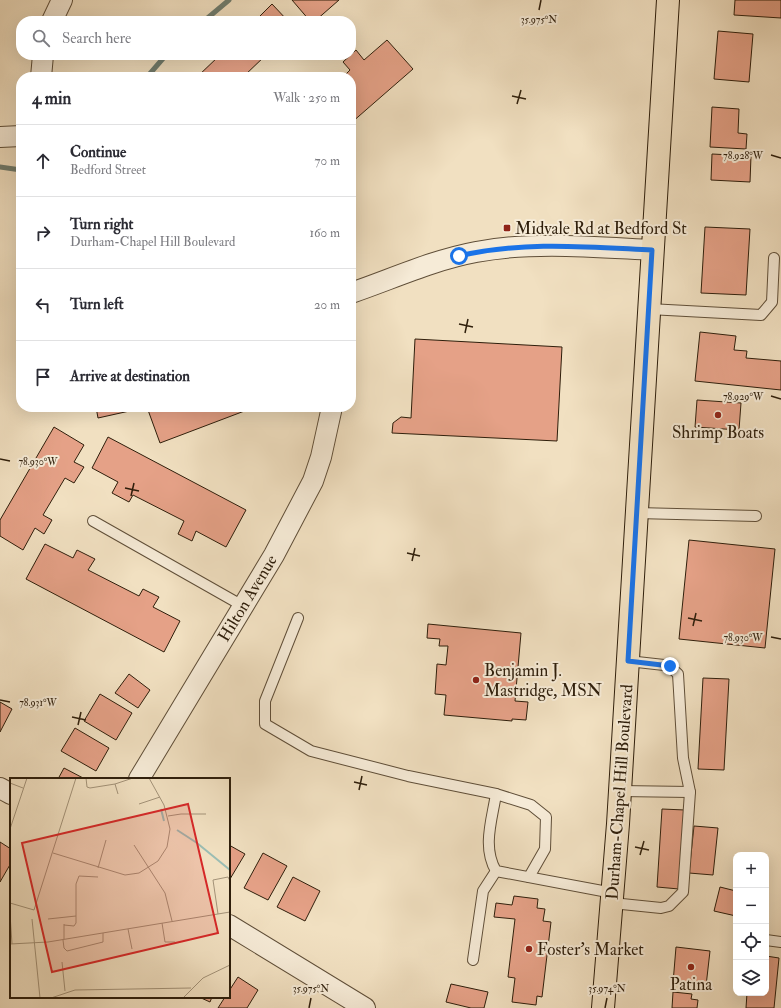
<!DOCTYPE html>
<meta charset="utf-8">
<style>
body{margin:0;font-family:"IM FELL Double Pica",serif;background:#f2f2f3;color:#2b2b33}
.controls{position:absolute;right:12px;bottom:12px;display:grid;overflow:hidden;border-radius:8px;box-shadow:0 4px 16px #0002}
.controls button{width:36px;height:36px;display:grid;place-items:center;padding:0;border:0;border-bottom:1px solid #e1e1e2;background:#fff;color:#2b2b33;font:20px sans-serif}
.stop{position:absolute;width:12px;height:12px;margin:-9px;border:3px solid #1a73e8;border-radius:50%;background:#fff}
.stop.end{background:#1a73e8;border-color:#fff;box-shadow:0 1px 4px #0008}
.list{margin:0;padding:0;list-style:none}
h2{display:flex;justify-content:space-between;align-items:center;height:52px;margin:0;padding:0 16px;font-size:17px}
h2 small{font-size:13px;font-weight:400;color:#7c7c81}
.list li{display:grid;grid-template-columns:26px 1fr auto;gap:12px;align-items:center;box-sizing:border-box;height:72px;padding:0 16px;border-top:1px solid #e1e1e2}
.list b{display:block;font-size:15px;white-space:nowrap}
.list p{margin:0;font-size:13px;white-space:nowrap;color:#7c7c81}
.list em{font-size:13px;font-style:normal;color:#7c7c81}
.icon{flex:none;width:22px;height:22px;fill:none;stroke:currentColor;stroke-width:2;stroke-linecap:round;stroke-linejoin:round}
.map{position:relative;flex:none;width:781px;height:1008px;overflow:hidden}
.search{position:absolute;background:#fff;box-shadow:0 4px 16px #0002;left:16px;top:16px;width:340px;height:44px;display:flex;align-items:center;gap:10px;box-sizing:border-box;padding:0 14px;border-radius:16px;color:#7c7c81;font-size:15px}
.panel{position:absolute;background:#fff;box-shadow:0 4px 16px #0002;left:16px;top:72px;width:340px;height:340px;border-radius:16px}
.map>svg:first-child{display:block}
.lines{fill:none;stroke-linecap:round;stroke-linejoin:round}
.stream{stroke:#6f7d70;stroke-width:5}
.building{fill:#e5a187;stroke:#2e1e0b}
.service-casing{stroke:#5f4e38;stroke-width:12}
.minor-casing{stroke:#5f4e38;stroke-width:22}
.primary-casing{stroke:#2e1e0b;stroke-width:24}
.service{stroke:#f6ebd7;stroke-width:10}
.minor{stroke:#f6ebd7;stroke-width:20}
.primary{stroke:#f1e0c1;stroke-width:22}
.route{stroke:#1a73e8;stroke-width:5}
.ticks{fill:none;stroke:#2e1e0b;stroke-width:1.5}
.poi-dot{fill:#8f2418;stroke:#f6ebd7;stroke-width:1.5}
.labels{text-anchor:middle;stroke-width:4;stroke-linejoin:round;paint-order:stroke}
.poi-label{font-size:17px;fill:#2e1e0b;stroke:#f6ebd7;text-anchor:start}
.street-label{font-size:17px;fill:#2e1e0b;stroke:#f6ebd7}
.inset-river{fill:none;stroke:#9bbdb3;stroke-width:2}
.inset-road{fill:none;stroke:#a39278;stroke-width:1}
.view{fill:#d62828;fill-opacity:0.15;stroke:#d62828;stroke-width:2}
.inset-edge{fill:none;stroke:#2e1e0b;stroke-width:2}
.ticks-label{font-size:10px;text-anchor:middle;fill:#2e1e0b;stroke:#f6ebd7;stroke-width:4;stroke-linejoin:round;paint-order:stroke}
</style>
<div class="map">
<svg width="781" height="1008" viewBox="0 0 781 1008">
<rect width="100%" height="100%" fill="#f1e0c1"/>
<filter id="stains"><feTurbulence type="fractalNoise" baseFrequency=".005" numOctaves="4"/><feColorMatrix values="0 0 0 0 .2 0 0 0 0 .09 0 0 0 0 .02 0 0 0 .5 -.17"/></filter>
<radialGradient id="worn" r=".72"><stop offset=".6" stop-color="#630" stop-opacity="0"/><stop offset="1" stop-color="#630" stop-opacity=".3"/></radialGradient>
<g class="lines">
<g class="stream">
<path d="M204,21L229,0"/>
<path d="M147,77L166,55"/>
<path d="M0,167L21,170"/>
</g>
</g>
<g class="building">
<path d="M292,0H339L315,21H310Z"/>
<path d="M735,0H781V18L734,15Z"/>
<path d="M272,4L288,21H255Z"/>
<path d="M718,31L753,34L749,82L714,79Z"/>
<path d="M387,40L413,69L351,123V77H343L350,70L343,62L356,50L364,60Z"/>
<path d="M220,55H266L243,77H197Z"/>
<path d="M712,107L739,109L738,133L747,134L746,149L710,147Z"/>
<path d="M712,154L751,156L750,182L711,180Z"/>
<path d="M705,227L750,229L746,295L701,293Z"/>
<path d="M700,332L736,336L734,350L747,351L746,358L781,361V390L695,381Z"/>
<path d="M415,339L562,347L557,441L392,433L393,423L401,417L411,418Z"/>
<path d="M697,400L741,403L739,430L695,427Z"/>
<path d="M96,407H134V410L98,418Z"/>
<path d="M156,407H255L160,443L148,410Z"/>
<path d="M54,427L84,445L74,462L84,467L74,483L65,478L43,515L52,520L44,534L35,528L23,550L0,536V520Z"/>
<path d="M108,437L246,510L226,547L196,531L192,541L178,534L184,521L133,495L129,502L112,493L118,482L92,468Z"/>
<path d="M689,540L775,549L765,648L679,639Z"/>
<path d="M45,544L73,558L77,550L95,559L88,570L139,596L143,589L159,597L153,607L180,621L164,652L26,579Z"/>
<path d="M428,624L521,633L515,701L528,702L526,720L512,719V721L444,715L446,695L435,694L437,664L446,665L448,646H439L440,639L427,638Z"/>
<path d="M129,674L150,690L138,708L115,693Z"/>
<path d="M703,678L729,679L724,770L698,769Z"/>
<path d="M100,694L132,713L116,740L84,721Z"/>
<path d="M0,702L12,709L0,732Z"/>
<path d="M75,728L109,748L96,771L61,751Z"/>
<path d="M64,768L85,779H58Z"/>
<path d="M662,809L685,810L679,889L657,887Z"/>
<path d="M694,826L718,828L713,875L689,873Z"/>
<path d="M0,842L11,849V863L0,882Z"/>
<path d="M229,845L245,854L230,879L229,878Z"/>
<path d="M263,853L287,866L268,900L244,888Z"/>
<path d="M293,877L320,891L305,921L277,907Z"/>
<path d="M720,887L736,891V916L714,911Z"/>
<path d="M514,896L538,899L537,908L545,909L543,921L551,922L542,997L537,996L536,1005L512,1002L515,978L508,977L515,919L494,917L496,903L512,905Z"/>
<path d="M676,947L710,951L706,986L673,983Z"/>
<path d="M766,956L779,958L774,1008H746L747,993H766Z"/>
<path d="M238,977L258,990L247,1008H218L225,997H229V991Z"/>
<path d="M451,984L488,992L484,1008H471L446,1002Z"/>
<path d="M673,992L692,994L691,999L698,1000L697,1008H672Z"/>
<path d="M199,997H212L210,1002Z"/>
</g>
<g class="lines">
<defs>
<g id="service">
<path d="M649,309L761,315L772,302L774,258"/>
<path d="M637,513L756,516"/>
<path d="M93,521L243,606"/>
<path d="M298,618L265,701V724L311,751L408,776L496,794L531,805L546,817L545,849L529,877"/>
<path d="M620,791L690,792"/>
<path d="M496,794C492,820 482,847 496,871L613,893"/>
<path d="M612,903L661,908L669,906L683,892L690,792L683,758L678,674L669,666L664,665L628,661"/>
<path d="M766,940L781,942"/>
<path d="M473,960L483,891L496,871"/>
</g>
<g id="minor">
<path d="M52,21L62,0"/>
<path d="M41,77L43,55"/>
<path d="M0,137L21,136"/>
<path d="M351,293C392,279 433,260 476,252C533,241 595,247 652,250"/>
<path d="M139,779L274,555L313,481L321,457L332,407"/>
<path d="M0,788L11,794"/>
<path d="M229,925L365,1008"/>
</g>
<path id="primary" d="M603,1008L618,824L668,0"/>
</defs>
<use href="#service" class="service-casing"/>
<use href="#minor" class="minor-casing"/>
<use href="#primary" class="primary-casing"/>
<use href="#service" class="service"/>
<use href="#minor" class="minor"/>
<use href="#primary" class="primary"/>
</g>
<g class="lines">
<path class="route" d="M459,256C522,241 588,247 652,250L628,661L670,666"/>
</g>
<path class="ticks" d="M539,10L541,0M512,96L526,99M517,104L521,90M771,155L781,158M459,324L473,327M465,333L468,319M771,396L781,399M0,459L10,461M125,488L139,491M131,496L134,483M407,553L420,556M412,561L415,548M688,618L702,621M693,626L696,613M771,637L781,639M0,700L10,702M72,717L86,720M78,725L81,712M354,782L367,785M359,790L362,776M635,847L649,850M640,855L644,841M309,1008L311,998M605,1008L607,998"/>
<g class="poi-dot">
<rect x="503" y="224" width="8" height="8" rx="2"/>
<circle cx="718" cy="415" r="4"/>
<circle cx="476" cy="680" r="4"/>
<circle cx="529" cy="949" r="4"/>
<circle cx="691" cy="967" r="4"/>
</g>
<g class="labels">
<g class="poi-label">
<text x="515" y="234">Midvale Rd at Bedford St</text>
<text x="718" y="438" text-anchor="middle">Shrimp Boats</text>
<text x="484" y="676">Benjamin J.<tspan x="484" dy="20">Mastridge, MSN</tspan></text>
<text x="537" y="955">Foster's Market</text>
<text x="691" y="990" text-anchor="middle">Patina</text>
</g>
<g class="street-label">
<text transform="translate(247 598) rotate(-59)" y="6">Hilton Avenue</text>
<text transform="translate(619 792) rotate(-86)" y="6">Durham-Chapel Hill Boulevard</text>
</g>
</g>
<g transform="translate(10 778)">
<rect width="220" height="220" fill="#f1e0c1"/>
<path class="inset-river" d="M151,31L154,43M167,52L187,65L220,92"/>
<path class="inset-road" d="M76,0L77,9L80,10L105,6M0,5L13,10M108,16L105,6L123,0M129,26L150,19M158,38L171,36H196M0,51L17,0M124,67L155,115L162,143M43,75L115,97L129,95L148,83L157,69L160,51L154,27L139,0M88,90L96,62M0,125L24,132L66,0M0,136L2,166M208,136L203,102L218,99L220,103M22,141L30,220M38,141L66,138M152,145L155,164H165M54,146V161M54,147L64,148L66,145V106L69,98L88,99M118,151L122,171M53,162L54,170L57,173L93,164V155M0,166L38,164L220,134M52,184L55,213M41,220L65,212L181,210M173,220L193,200L220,187"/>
<path class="view" d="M178,26L208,155L42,194L12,65Z"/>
<rect width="220" height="220" class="inset-edge"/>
</g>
<g class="ticks-label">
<text x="539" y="23">35.975°N</text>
<text x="743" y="159">78.928°W</text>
<text x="743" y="400">78.929°W</text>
<text x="38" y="465">78.930°W</text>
<text x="743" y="641">78.930°W</text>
<text x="38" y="706">78.931°W</text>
<text x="311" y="992">35.975°N</text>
<text x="607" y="992">35.974°N</text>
</g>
<rect width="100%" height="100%" filter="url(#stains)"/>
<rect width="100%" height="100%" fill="url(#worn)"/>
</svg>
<div class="controls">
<button>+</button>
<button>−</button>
<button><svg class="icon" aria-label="locate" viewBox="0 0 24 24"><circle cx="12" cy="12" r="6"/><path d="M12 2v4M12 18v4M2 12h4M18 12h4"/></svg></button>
<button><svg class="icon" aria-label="layers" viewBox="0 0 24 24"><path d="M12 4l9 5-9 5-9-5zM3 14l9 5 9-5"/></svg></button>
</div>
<div class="stop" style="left:459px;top:256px"></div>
<div class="stop end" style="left:670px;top:666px"></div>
<div class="search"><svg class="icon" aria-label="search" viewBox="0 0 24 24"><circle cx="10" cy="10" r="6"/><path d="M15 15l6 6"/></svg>Search here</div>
<section class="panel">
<h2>4 min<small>Walk · 250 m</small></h2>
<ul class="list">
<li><svg class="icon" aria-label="ahead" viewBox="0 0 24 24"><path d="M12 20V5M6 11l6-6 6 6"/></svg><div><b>Continue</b><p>Bedford Street</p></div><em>70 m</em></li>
<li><svg class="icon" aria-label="right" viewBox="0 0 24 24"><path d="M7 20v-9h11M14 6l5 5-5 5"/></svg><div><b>Turn right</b><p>Durham-Chapel Hill Boulevard</p></div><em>160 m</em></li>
<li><svg class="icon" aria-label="left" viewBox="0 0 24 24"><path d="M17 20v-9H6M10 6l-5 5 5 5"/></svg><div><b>Turn left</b></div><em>20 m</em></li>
<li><svg class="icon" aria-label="arrive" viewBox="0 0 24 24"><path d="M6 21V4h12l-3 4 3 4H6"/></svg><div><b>Arrive at destination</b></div></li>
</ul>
</section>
</div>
